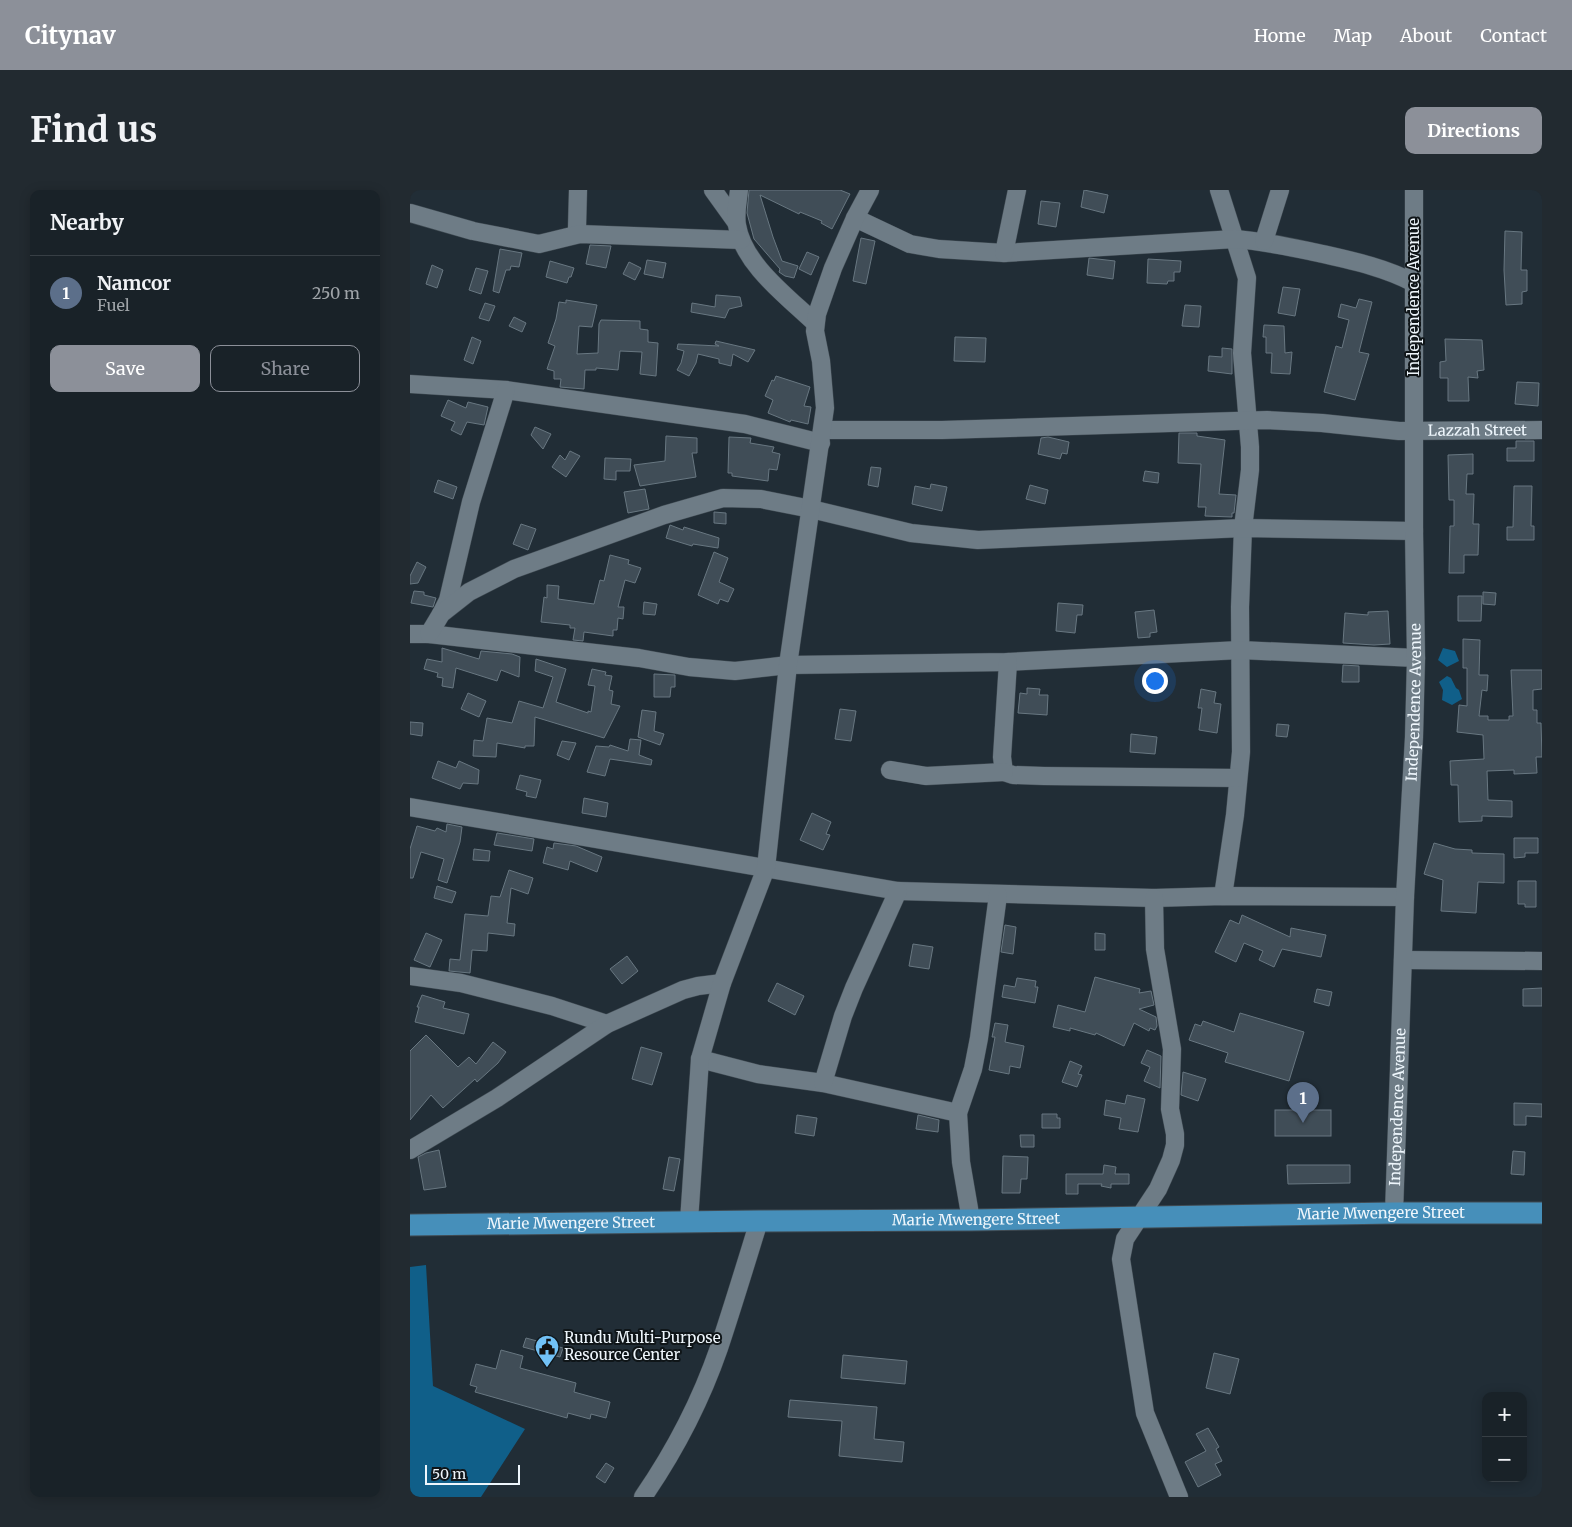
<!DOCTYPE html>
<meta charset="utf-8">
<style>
body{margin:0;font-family:Merriweather,serif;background:#222a30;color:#f1f3f6}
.controls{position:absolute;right:15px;bottom:15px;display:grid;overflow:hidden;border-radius:10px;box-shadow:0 2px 12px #0003}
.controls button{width:45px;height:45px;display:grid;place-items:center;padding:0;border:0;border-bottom:1px solid #373f45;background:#192228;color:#f1f3f6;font:25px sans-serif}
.scale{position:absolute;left:15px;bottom:12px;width:95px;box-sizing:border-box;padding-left:5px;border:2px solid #eef6fc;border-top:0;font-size:14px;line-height:18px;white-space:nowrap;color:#eef6fc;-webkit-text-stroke:4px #0f1518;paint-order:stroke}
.you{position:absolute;left:744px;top:490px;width:18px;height:18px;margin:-12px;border:4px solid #fff;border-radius:50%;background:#1a73e8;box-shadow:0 0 0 8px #1a73e833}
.badge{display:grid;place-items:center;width:32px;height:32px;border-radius:50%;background:#8c9099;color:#fff;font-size:16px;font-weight:700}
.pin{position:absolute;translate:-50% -41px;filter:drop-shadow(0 1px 2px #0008)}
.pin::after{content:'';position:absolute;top:26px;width:18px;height:15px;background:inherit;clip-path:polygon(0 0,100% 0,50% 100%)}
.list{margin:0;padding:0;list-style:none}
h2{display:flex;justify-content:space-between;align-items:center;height:65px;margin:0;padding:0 20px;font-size:21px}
h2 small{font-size:16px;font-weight:400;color:#9fa4a8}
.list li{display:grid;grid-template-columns:32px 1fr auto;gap:15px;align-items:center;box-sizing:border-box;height:75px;padding:0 20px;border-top:1px solid #373f45}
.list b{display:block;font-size:19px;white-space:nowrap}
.list p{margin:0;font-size:16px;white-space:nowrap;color:#9fa4a8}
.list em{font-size:16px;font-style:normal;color:#9fa4a8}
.actions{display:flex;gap:10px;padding:15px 20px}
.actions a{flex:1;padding:11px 0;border:1px solid #8c9099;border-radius:10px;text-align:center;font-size:18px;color:#8c9099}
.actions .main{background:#8c9099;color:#fff}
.map{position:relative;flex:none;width:1132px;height:1307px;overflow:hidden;border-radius:10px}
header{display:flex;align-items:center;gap:30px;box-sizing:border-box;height:70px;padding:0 25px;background:#8c9099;color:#fff}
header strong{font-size:24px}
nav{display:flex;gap:28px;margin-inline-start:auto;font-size:18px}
.intro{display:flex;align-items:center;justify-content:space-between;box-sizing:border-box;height:120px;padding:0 30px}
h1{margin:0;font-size:35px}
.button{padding:12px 22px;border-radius:10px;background:#8c9099;color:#fff;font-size:18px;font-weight:700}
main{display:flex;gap:30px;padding:0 30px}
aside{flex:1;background:#192228;border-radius:10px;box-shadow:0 2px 12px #0003}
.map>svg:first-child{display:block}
.forest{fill:#105f89}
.building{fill:#404d57;stroke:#687781}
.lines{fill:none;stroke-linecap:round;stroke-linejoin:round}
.minor-casing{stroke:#404b53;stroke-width:19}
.major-casing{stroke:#404b53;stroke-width:23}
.minor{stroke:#6e7c86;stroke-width:18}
.major{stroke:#468fba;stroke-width:21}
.labels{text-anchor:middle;stroke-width:4;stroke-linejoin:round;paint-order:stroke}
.street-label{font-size:15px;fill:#eef6fc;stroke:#0f1518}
.poi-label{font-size:15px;fill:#eef6fc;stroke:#0f1518;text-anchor:start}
</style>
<header>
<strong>Citynav</strong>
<nav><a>Home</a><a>Map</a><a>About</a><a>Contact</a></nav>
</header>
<div class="intro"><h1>Find us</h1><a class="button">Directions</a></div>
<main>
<aside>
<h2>Nearby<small></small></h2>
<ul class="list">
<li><span class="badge" style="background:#5c6f8a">1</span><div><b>Namcor</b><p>Fuel</p></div><em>250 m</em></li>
</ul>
<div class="actions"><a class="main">Save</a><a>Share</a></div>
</aside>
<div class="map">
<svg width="1132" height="1307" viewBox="0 0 1132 1307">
<rect width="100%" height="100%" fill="#212d36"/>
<g class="forest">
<path d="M1033,458L1045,461L1049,471L1037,477L1028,470Z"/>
<path d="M1037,486L1041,488L1046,498L1049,500L1052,509L1042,515L1032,510L1033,500L1029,492Z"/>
<path d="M16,1075L23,1196L115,1239L71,1307H0V1077Z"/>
</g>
<g class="building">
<path d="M339,0H430L440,4L422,39L411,33L412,31L390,22L389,24L350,5L363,47L372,71L388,76L384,88L375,86L369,82L370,79L344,49L337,23Z"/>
<path d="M674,0L698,5L694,23L671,17Z"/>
<path d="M631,11L650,13L646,37L628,34Z"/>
<path d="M1095,41L1112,42L1111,80H1117V101L1112,102V114L1096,115L1094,80Z"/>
<path d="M451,48L465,51L456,94L443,91Z"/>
<path d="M180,55L201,56L196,78L176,74Z"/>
<path d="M90,59L112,63L109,77L101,76L100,80H96L89,103L83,101Z"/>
<path d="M397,62L409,67L401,85L389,79Z"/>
<path d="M679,68L705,71L703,89L677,85Z"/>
<path d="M738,69L771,71L770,82H764V91H758L757,94L737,93Z"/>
<path d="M237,70L256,73L253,88L234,84Z"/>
<path d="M140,71L164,78L161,87H159L157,93L136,87Z"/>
<path d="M219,72L231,78L225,90L213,84Z"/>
<path d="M22,75L33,80L27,98L16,94Z"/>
<path d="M66,78L78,81L71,104L59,100Z"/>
<path d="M873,97L890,99L885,126L868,123Z"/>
<path d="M306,105L330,107L332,116L319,119L315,128L281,122L282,113L305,117Z"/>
<path d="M949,109L962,112L949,162L959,164L945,210L914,202L926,156L932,158L939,130L928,127L931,114L946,118Z"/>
<path d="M156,110L187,115L182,137L169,136L167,164L188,163L189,134L191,130L230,131V139L238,140V152L248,153L246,186L230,184L232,162L210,161L208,180L186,178V180H175L174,199L150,197L151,189H144V181L137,179L145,156L138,153L146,129L149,112L156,113Z"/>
<path d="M75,113L85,116L79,131L69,128Z"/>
<path d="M775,115L791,116L789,137L772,136Z"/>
<path d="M104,127L116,133L112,142L99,136Z"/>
<path d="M854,135L874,136L875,163L882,162L880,184L861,183L862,163H856V147H853Z"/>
<path d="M62,147L71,151L63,174L54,170Z"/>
<path d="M545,147L576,148L575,172L544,171Z"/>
<path d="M1035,149L1072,150L1074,180L1067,181L1068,188L1058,187L1059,211H1038V188H1030V172L1036,171Z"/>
<path d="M306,151L345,160L338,172L323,164L321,176L309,173V169L288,164L286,173L279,186L267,180L271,173L274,161L267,159L268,154L309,156L305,154Z"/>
<path d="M812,158L822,159V184L798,181L799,166L812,167Z"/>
<path d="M366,186L400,197L394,216L401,217L398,234L381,230L380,232L358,223L363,210L355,206L362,190L364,191Z"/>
<path d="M1107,192L1129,193L1128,216L1105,214Z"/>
<path d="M38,210L56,218L58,212L78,217L74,235L57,232L51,245L41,240L45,232L31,226Z"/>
<path d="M125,237L141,244L133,259L121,245Z"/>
<path d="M769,243H787V246L815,250L809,304L826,305L824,323H822V327L795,326L796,317H788L791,274L768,273Z"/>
<path d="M256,246L287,248V263H282L286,287L230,296L224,275L255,271Z"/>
<path d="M319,247L341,248L340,253L364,257L362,262L370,264L367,280L359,279L358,291L322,286V283H318Z"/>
<path d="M638,247L659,252L657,264L652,263L650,269L628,264L631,248Z"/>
<path d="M1106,251H1124V271H1097V258H1106Z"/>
<path d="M160,261L170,266L156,287L142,277L150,265L155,270Z"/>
<path d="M1063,264V284H1057L1056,304H1064L1063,334H1069L1068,365H1054V383H1039L1040,336H1044V310H1039L1038,265Z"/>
<path d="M195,268L221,269L220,281H206V290L194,289Z"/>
<path d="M461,277L471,278L468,297L458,295Z"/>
<path d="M735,281L749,283L748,293L733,291Z"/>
<path d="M28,290L47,297L43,309L24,302Z"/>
<path d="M521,294L537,297L532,321L502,314L505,296L520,299Z"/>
<path d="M620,295L638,300L635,314L616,309Z"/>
<path d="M1104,296H1122L1121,336H1124V350H1097V337H1103Z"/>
<path d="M235,299L239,319L218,323L214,302Z"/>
<path d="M304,322L316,323V334L304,333Z"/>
<path d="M111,334L126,339L118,360L103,354Z"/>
<path d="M260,335L273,340L274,337L309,348L308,358L283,354L282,356L256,348Z"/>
<path d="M304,362L318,368L309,392L324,399L318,412L310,409L308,414L288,405Z"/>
<path d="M200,365L219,370L218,374L231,378L225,393L215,390L208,417H214L213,429L208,428L207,440H203V446L174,442L173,451L163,450L165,438H160V435L131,432L134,407L137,408V395L149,396L148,409L184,414L190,390L194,391Z"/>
<path d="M7,372L16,377L8,393L0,394V386Z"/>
<path d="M4,401L14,402V405L26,408L23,417L1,413Z"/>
<path d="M1073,402L1086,403L1085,415L1073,414Z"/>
<path d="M1048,406H1072L1071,431H1048Z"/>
<path d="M234,412L247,414L245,425L233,424Z"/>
<path d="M648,413L673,415L672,425H667L665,443L646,441Z"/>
<path d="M744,420L747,442L740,443V447L728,448L725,422Z"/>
<path d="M978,421L980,454L964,455L933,453L935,423L958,425V422Z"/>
<path d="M1053,449L1070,450L1069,485H1078L1077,501L1072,500L1069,526H1078V530H1099V526H1103L1101,480H1132V499L1123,500V520H1127V533H1131L1132,567H1126L1127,583L1104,584V580L1077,581L1078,610L1102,611V627L1072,626V631L1049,632L1048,595H1041L1040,571L1074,569L1073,545L1047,542L1049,515L1057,516V478H1053Z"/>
<path d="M32,458L69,469L71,461L102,464L110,467L109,487L91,480L87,491L46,478L43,498L32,496L33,488L27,487L28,483L14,479L17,469L32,472Z"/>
<path d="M126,469L156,479L146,512L178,523V521L181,522L185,496L178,495L182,479L196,482L195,485L202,486L199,500L203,501L201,514L210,516L194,548L125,527L124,556H115V558L87,553L86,567L63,566L64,550L73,551L77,528L102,533L109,511L133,518L143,487L125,481Z"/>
<path d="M933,475L949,476V492H932Z"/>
<path d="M244,484L265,485V497H261L260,507H244Z"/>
<path d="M617,498L630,499L629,505H638L637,525L608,523L610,503L617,504Z"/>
<path d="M791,499L806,502L804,513L811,514L807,543L789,540L792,518H788Z"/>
<path d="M58,503L76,511L69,527L51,519Z"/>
<path d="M430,519L446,521L441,551L425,549Z"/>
<path d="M232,520L246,522L244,541L254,544L250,555L228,547Z"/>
<path d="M0,532L13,533L12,546L0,544Z"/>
<path d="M867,534L879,535L877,547L866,546Z"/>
<path d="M721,544L747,547L745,564L720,562Z"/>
<path d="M220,549L231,550L229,565L242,570L241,575L200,569L195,586L177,582L186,556L199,557L200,555L218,561Z"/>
<path d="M152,551L166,553L159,570L147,565Z"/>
<path d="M28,571L46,578L49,571L69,580L68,594L53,593L50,599L22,588Z"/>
<path d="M110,585L131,590L126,608L116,606L117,602L106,599Z"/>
<path d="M174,608L198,613L196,627L172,623Z"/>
<path d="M402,623L421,632L416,644L420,645L413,660L390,650Z"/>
<path d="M37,634L52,637L50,652L37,693L28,690L34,669L11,662L3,688H0V659L7,636L25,641L27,638L36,642Z"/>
<path d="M87,643L124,649L122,661L84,655Z"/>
<path d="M1104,648H1128V663H1115V667L1104,668Z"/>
<path d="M144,653L166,656L192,667L187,682L160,671L158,680L133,673L137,657L143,659Z"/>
<path d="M1024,653L1045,659L1062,660V663L1094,664V693L1068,692L1066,723L1031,721L1033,690L1014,684Z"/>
<path d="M64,659L80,661L79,671L63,670Z"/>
<path d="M99,680L123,688L118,704L101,698L97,733L105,734L104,746L78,743L77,761L62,760L60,783L39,781L40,769L50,770L55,724L78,726L81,706L90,707Z"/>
<path d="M1108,691H1126V717H1115V714H1108Z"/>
<path d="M27,696L46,702L42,713L24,708Z"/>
<path d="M832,725L880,747L881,738L916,745L911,767L872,759L864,777L849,770L853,761L834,753L826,772L805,762L820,730L829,734Z"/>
<path d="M595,735L606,737L603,764L591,762Z"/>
<path d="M16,743L32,750L20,777L4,770Z"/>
<path d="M685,743L695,744V760H685Z"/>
<path d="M503,754L523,757L519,779L499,776Z"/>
<path d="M217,766L228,781L212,794L200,779Z"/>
<path d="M685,787L730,799L729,803L741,801L744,815L729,819L746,827L747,836L745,840L740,838L739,841L724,833L714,856L686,843L685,845L660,838V841L643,837L648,815L675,822Z"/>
<path d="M607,788L626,791L625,797H628L625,813L592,807L594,795L605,797Z"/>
<path d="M367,793L394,806L385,825L358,811Z"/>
<path d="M1132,798V816H1113V799Z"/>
<path d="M907,799L922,802L919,816L904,812Z"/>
<path d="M12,805L35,812L33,818L59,824L54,844L5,832L9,817H7Z"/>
<path d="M830,823L894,842L879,891L815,872L818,863L779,850L785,834L791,836L793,831L824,842Z"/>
<path d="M585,833L598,835L595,852L614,856L610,878L600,876L599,884L579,880L585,847H582Z"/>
<path d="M16,845L48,877L59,867L66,874L83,852L96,862L88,873L67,892L65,889L33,918L21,905L0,930V861Z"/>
<path d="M231,857L252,863L242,895L222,889Z"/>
<path d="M737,860L751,866L750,898L734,891L740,877L731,873Z"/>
<path d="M660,871L672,876L668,884L672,885L667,897L652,892Z"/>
<path d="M773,882L796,889L788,911L771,905Z"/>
<path d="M717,905L735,909L728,942L709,939L711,928L694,925L696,910L715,914Z"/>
<path d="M1104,913L1132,914V927L1116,926V935H1104Z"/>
<rect x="865" y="920" width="56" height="26"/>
<path d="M632,924H647V928H650V938H632Z"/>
<path d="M387,925L407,928L404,946L385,943Z"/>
<path d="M508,925L529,930L528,942L506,939Z"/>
<path d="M610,945H624V957H611Z"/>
<path d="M29,960L36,997L14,1000L8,967L16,963Z"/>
<path d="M1103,961L1115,962L1114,985L1101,984Z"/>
<path d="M593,966L618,967L617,989H611L610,1003H592Z"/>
<path d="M259,967L270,969L264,1001L253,999Z"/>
<path d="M694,975L706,977L705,984H719V994H701V998L691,996L692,994H668V1004H656V984H693Z"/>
<path d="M877,975H940V993L878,994Z"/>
<path d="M116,1148L153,1158L150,1167L113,1157Z"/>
<path d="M91,1160L113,1166L110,1178L166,1193L164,1202L200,1212L196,1228L181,1224L180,1229L158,1223L157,1228L65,1202L67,1197L60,1195L66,1174L86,1179Z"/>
<path d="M804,1163L829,1169L820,1204L796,1198Z"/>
<path d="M433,1165L497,1171L495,1194L431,1188Z"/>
<path d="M380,1210L467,1217L464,1249L494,1252L492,1272L429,1266L432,1231L378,1227Z"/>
<path d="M798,1238L809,1257L806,1259L812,1271L805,1274L811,1285L788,1297L775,1272L796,1261L786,1244Z"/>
<path d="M196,1273L204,1278L195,1293L186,1287Z"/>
</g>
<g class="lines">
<defs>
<g id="minor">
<path d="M168,0L167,38L170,44"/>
<path d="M303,0L326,32"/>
<path d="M329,0C328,11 325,24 327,35C333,74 378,107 405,133"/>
<path d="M809,0L837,88L832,163L840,257V280L833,338L830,417L831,562L825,625L813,706"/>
<path d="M0,23L63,41L129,54L170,44L331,50"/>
<path d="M445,28L500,54L529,59L594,63L825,49C855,51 884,58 913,64C944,71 976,78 1004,93"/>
<path d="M854,51L870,0"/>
<path d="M594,63L607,0"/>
<path d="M0,194L96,200L335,234L411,253"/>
<path id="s1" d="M413,240H532L857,230L912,233L989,241L1132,240"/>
<path d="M31,424L38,410L61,312L96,200"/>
<path d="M0,444H19L229,468L279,477L325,481L378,475L598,472L830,460L1006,468"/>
<path d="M19,444L31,424L59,402L104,379L254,325L313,308L351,309L401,319L501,343L568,350L833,338L1004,341"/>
<path d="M598,472L592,567L594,582L603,585L634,586L828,588"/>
<path d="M480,580L516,586L594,582"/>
<path d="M0,617L488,701L744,708L813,706L995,707"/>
<path d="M744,708L745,759L762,859L760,919L765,944V955L761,970L748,999L715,1049L711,1069L735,1223L769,1307"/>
<path d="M993,770L1132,771"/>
<path d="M0,786L51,793L142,816L197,834"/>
<path d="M290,869L348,884L413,893L548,923"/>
<path d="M413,893L433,826L444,798L488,701"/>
<path d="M0,960L87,908L197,834L273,800L288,796L312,793"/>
<path id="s2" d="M984,1023L995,707L1004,547L1006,468L1004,341V0"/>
<path d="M561,1030L551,972L548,923L563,879L569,848L588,705"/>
<path d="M279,1031L290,869L312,793L356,678L378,475L415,218L411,171L405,141L407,124L423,78L445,28L460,0"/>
<path d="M233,1307C264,1262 291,1210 309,1158C323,1116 336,1073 349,1031"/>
</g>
<g id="major">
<path id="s3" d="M0,1035L349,1031L561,1030L984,1023H1132"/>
</g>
</defs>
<use href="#minor" class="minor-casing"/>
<use href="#major" class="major-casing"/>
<use href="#minor" class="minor"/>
<use href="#major" class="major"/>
</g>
<defs>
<symbol id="civic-pin" viewBox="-11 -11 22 30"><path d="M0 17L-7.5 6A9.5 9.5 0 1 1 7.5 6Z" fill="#72c1f5" stroke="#0f1518"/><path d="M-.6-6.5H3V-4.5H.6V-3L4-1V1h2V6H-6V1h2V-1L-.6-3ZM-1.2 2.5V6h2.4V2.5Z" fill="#111"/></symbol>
</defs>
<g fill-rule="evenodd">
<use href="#civic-pin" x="123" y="1143" width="28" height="38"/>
</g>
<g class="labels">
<g class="street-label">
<text transform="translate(1004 107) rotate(-90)" y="5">Independence Avenue</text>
<text dy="5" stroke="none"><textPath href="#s1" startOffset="655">Lazzah Street</textPath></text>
<text dy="5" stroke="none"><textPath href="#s2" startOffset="511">Independence Avenue</textPath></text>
<text dy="5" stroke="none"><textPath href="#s2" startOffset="106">Independence Avenue</textPath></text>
<text dy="5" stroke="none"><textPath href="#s3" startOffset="971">Marie Mwengere Street</textPath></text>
<text dy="5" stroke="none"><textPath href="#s3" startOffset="566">Marie Mwengere Street</textPath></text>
<text dy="5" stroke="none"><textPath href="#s3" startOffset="161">Marie Mwengere Street</textPath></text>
</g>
<g class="poi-label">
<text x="154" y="1153">Rundu Multi-Purpose<tspan x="154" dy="17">Resource Center</tspan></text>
</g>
</g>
</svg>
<div class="controls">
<button>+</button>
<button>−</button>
</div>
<div class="scale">50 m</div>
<div class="you"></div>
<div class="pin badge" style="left:893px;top:933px;background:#5c6f8a">1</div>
</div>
</main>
